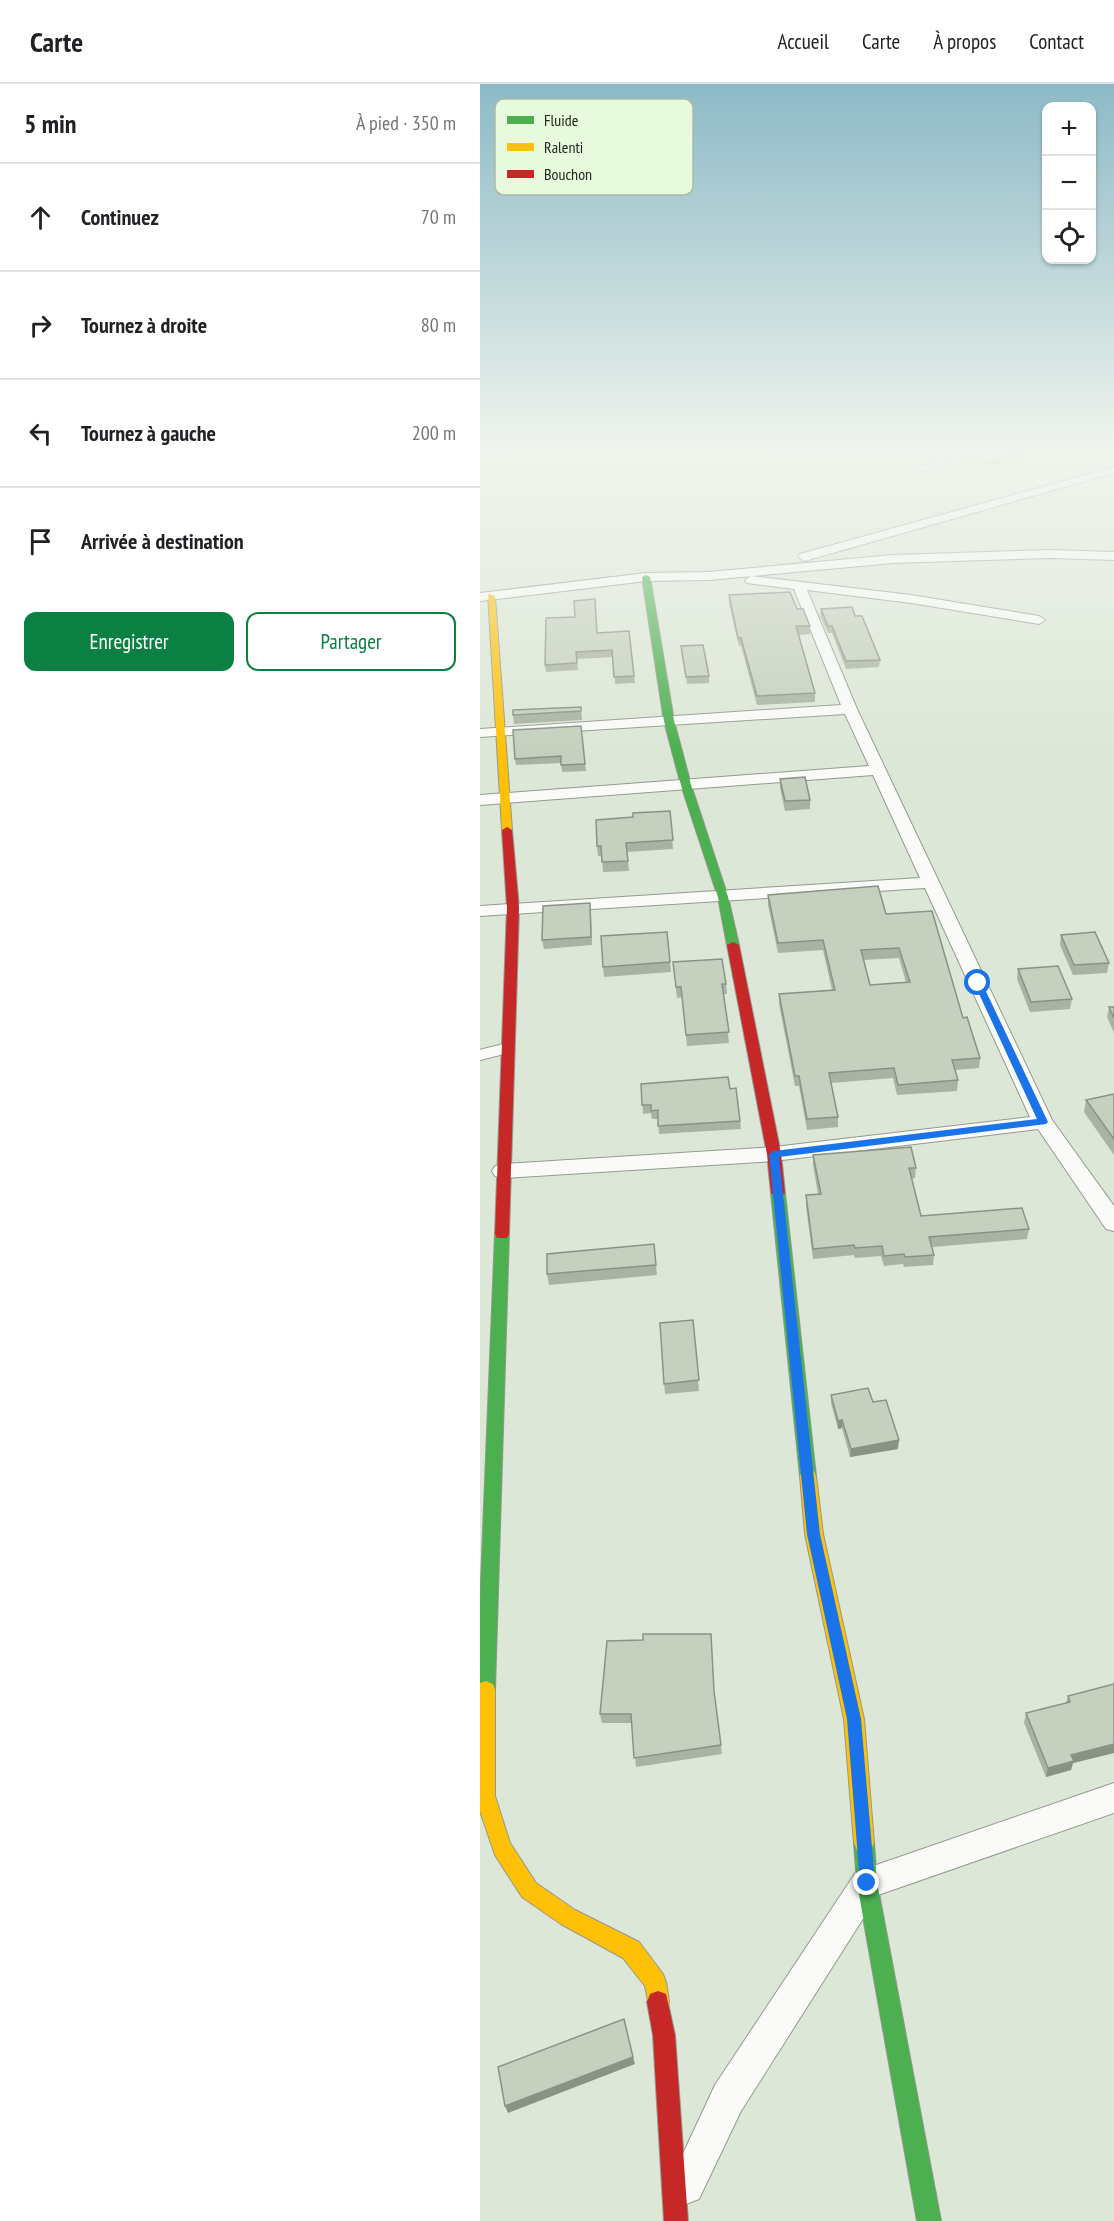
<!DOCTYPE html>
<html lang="fr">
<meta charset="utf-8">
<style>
body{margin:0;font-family:"PT Sans Narrow",sans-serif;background:#f6f6f6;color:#202124}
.controls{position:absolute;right:18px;top:18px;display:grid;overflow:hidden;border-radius:12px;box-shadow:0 2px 4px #0004}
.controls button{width:54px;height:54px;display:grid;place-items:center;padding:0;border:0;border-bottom:2px solid #e0e0e0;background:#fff;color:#202124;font:30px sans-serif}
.stop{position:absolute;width:18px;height:18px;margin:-14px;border:4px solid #1a73e8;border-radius:50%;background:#fff}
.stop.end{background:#1a73e8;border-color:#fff;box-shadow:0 2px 6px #0008}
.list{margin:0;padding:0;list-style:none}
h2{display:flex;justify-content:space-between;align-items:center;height:78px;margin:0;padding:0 24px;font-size:26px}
h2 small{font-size:20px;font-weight:400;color:#757577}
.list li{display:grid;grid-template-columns:39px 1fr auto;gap:18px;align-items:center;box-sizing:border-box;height:108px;padding:0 24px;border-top:2px solid #e0e0e0}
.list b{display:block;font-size:22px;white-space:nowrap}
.list em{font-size:20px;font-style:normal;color:#757577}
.actions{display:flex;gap:12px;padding:18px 24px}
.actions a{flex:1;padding:14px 0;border:2px solid #0b8043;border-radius:12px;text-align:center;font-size:21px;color:#0b8043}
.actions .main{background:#0b8043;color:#fff}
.icon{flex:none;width:33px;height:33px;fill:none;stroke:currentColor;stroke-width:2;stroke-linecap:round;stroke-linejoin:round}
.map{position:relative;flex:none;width:634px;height:2137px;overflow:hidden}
header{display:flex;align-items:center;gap:36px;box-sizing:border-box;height:84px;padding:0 30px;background:#fff;border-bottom:2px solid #e0e0e0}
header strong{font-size:28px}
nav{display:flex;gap:33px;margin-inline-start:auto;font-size:21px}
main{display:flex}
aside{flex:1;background:#fff}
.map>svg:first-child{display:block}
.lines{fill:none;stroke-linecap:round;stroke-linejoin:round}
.lane-casing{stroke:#929a8e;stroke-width:12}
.street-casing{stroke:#929a8e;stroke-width:2}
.fast-casing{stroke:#929a8e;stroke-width:2}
.slow-casing{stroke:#929a8e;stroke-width:2}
.jam-casing{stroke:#929a8e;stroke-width:2}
.lane{stroke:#fafbf9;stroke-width:10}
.street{fill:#fafbf9;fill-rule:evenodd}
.fast{fill:#4caf50;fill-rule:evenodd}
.slow{fill:#ffc107;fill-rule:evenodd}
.jam{fill:#c62828;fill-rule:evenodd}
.wall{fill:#a9b3a3;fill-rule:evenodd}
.shaded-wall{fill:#8a9285}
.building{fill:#c5d0be;stroke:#8a9285;stroke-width:1.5;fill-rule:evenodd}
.route{fill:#1a73e8}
.key{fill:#e8fade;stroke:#acbba4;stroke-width:1.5}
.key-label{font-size:16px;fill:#20271c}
</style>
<header>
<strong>Carte</strong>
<nav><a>Accueil</a><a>Carte</a><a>À propos</a><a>Contact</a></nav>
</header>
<main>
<aside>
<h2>5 min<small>À pied · 350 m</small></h2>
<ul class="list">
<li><svg class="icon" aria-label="ahead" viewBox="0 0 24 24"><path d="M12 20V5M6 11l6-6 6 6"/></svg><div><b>Continuez</b></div><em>70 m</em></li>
<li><svg class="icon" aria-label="right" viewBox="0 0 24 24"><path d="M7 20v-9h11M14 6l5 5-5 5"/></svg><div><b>Tournez à droite</b></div><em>80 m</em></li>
<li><svg class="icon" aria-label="left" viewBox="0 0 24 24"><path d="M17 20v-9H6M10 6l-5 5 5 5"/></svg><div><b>Tournez à gauche</b></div><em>200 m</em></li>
<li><svg class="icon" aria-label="arrive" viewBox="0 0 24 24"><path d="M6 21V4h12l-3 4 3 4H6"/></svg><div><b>Arrivée à destination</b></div></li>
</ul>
<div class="actions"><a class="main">Enregistrer</a><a>Partager</a></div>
</aside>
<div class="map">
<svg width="634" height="2137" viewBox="0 0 634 2137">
<rect width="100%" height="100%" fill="#dde7d7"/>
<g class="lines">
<defs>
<path id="lane" d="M0,971L28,964"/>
<g id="street">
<path d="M488,368H503L438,388L433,385Z"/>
<path d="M634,383V389L328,476L324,477L318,473L320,470Z"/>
<path d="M571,466L634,468V476L571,474L413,479L229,496L166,497L0,517V509L166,489L229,488L413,471Z"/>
<path d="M271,492L431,511L559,532L565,536L559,540L431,519L327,506L377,625L572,1036L634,1122V1147L626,1145L558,1045L294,1077L23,1094L15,1092L12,1087L15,1082L23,1080L294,1063L550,1033L445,804L0,832V822L440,794L393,691L0,721V711L389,682L365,630L0,653V645L361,621L314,505L267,499L265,496Z"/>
<path d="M634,1699V1729L398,1811L261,2027L219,2115L206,2120L193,2115L188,2102L235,2001L376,1788Z"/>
</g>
<g id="fast">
<path d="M166,491L170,493L194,637L211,701L248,813L259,861L253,864L247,861L238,813L201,701L184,637L162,493Z"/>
<path d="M298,1104L305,1109L336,1392L334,1397L328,1399L322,1397L320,1392L291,1109Z"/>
<path d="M22,1145L27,1146L29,1150L15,1606L13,1612L6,1615L0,1613V1521L15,1150L17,1146Z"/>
<path d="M384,1749L391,1752L394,1759L397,1799L461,2137H437L377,1799L374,1759L377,1752Z"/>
</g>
<g id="slow">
<path d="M8,510L15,512L32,746L27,749L22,746Z"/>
<path d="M328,1385L334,1387L336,1392L343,1450L384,1635L394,1759L391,1766L384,1769L377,1766L374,1759L364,1635L325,1450L320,1392L322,1387Z"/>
<path d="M6,1597L13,1600L15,1606V1712L30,1759L56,1799L95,1826L159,1858L183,1890L186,1898L189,1918L186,1926L178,1929L170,1926L165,1902L143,1874L81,1840L42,1813L15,1771L0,1727V1599Z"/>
</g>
<g id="jam">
<path d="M27,743L32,746L39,824L29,1150L27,1154H17L15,1150L27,824L22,746Z"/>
<path d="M253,858L259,861L301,1070L305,1109L298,1114L291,1109L287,1070L247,861Z"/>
<path d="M178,1907L186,1910L195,1951L208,2137H184L173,1951L167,1918L170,1910Z"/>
</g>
</defs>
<use href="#lane" class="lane-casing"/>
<use href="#street" class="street-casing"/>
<use href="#fast" class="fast-casing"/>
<use href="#slow" class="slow-casing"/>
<use href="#jam" class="jam-casing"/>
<use href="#lane" class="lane"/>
<use href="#street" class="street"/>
<use href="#fast" class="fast"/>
<use href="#slow" class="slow"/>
<use href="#jam" class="jam"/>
</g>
<g class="wall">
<path d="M490,368H547L546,372L508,382L490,374Z"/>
<path d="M249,511L317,525L330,542V550L319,551L335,609V618L277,621L261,562H259L249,520Z"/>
<path d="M341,525L375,532L400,576L399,583L366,585L352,549H348L340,532Z"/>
<path d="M149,547L155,599L135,600L133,573L97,575L98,586L66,588L65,581L117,549Z"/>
<path d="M201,562L229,592V599L207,600Z"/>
<path d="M101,623L102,636L34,640L33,631Z"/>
<path d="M101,642L106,687L82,688L81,679L36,681L35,675Z"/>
<path d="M300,695L330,716V725L305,727L300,704Z"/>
<path d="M190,727L193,765L147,768L149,787L123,788L122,772H118L117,762L153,733Z"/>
<path d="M288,811L406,830L483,934L500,974L499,984L475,986L478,996L477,1007L417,1011L413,994L351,999L358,1033V1043L327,1046L319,1002H315L299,920V910L352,906L343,866L298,869L288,821ZM419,874L426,898L390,901L383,876Z"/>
<path d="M111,827L112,861L64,865L62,856Z"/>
<path d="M187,848L191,888L124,893L123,883Z"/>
<path d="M581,851L629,879L627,889L593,891L580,861Z"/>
<path d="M193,878L246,900L247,910H244L249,959L207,962L202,913L197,914Z"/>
<path d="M538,885L592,915L590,925L550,928L537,895Z"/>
<path d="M629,923H634V949L627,933Z"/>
<path d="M161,1000L250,1005L260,1037L261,1045L179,1050L178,1035H172L171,1029L163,1030Z"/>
<path d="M634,1010V1071L604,1028L606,1016Z"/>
<path d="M333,1071L436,1084L435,1094L431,1095L441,1132L549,1145L547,1155L452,1163L454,1171L453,1181L424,1183L423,1180L404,1182L401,1172L375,1174L374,1171L333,1175L326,1122V1111L338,1110L333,1081Z"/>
<path d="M174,1160L177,1191L69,1201L67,1190Z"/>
<path d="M213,1236L219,1307L185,1310L180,1239Z"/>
<path d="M351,1311L393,1318L418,1365L370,1373L362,1344L358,1345L351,1319Z"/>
<path d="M634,1597V1669L593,1679L591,1686L566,1693L544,1639L546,1629L586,1619L588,1612L633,1600Z"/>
<path d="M234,1610L242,1670L156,1683L152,1639H122L120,1630Z"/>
</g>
<g class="shaded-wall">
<path d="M541,368H547L546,372L508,382V376Z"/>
<path d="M362,1336V1344L358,1345V1337Z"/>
<path d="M419,1356L418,1365L370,1373L371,1365Z"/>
<path d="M634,1660V1669L593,1679L591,1686L566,1693L568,1684L591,1671Z"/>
<path d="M153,1973L155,1980L28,2029L25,2022Z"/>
</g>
<g class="building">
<path d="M490,368H541L508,376Z"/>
<path d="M310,508L317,525H323L330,542H316L335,609L277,612L261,554H258L249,511Z"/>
<path d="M115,515L117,549L149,547L154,592L134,593L132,566L96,568L97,579L65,581L66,534L95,533L94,517Z"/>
<path d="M372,523L375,532H382L400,576L366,577L352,542H348L341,525Z"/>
<path d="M223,561L229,592L206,593L201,562Z"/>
<path d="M101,623V627L33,631V626Z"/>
<path d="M101,642L105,680L81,681V672L35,675L33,646Z"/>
<path d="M325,693L330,716L305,717L300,695Z"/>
<path d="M190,727L193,756L146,759L148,777L122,778L121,762H117L116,736L153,733V729Z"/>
<path d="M398,802L406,830L452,827L483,934L487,933L500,974L472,976L478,996L418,1001L414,984L349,989L358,1033L327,1035L319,992H315L299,910L355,906L343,856L298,859L288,811ZM419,864L430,898L390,901L381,866Z"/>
<path d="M110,819L111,853L62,856L63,822Z"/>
<path d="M187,848L190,878L123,883L121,852Z"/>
<path d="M615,848L629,879L594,881L581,851Z"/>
<path d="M242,875L246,900H242L249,948L206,951L201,903H196L193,878Z"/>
<path d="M578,882L592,915L551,918L538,885Z"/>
<path d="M629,923H634V934Z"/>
<path d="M248,993L250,1005L256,1004L260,1037L178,1042V1026L171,1027V1021H162L161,1000Z"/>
<path d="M634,1010V1055L606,1016Z"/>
<path d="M431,1063L436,1084H429L441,1132L542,1124L549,1145L449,1153L454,1171L425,1173L424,1170L404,1172L402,1162L375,1164L374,1161L333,1165L326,1111L341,1110L333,1071Z"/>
<path d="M174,1160L176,1181L67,1190V1170Z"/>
<path d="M213,1236L219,1296L184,1300L180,1239Z"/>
<path d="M388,1304L393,1318L406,1316L419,1356L371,1365L362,1336L358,1337L351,1311Z"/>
<path d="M163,1550H231L234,1607L241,1661L154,1674L151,1630H120L127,1557L163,1556Z"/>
<path d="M634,1600V1660L591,1671L594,1677L568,1684L546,1629L590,1618L588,1612Z"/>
<path d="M144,1935L153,1973L25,2022L18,1983Z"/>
</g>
<linearGradient id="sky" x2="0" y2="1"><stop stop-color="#8dbac7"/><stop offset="0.55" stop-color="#f0f4ed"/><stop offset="1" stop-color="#f0f4ed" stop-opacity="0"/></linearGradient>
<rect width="634" height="667" fill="url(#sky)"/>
<path class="route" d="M498,896L502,899L568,1038L566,1040L299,1073L340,1450L381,1635L395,1799L393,1804L387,1807L382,1804L380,1799L367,1635L327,1450L289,1070L294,1067L557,1035L494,899Z"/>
<rect x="15" y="15" width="198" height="96" rx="9" class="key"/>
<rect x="27" y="32" width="27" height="8" fill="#4caf50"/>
<rect x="27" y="59" width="27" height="8" fill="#ffc107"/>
<rect x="27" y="86" width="27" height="8" fill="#c62828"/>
<g class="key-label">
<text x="64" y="42">Fluide</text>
<text x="64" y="69">Ralenti</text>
<text x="64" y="96">Bouchon</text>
</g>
</svg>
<div class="controls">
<button>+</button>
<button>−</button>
<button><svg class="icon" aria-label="locate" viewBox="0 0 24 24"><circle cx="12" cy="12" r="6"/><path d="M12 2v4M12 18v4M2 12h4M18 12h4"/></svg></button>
</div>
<div class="stop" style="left:498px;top:899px"></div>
<div class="stop end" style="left:387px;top:1799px"></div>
</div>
</main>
